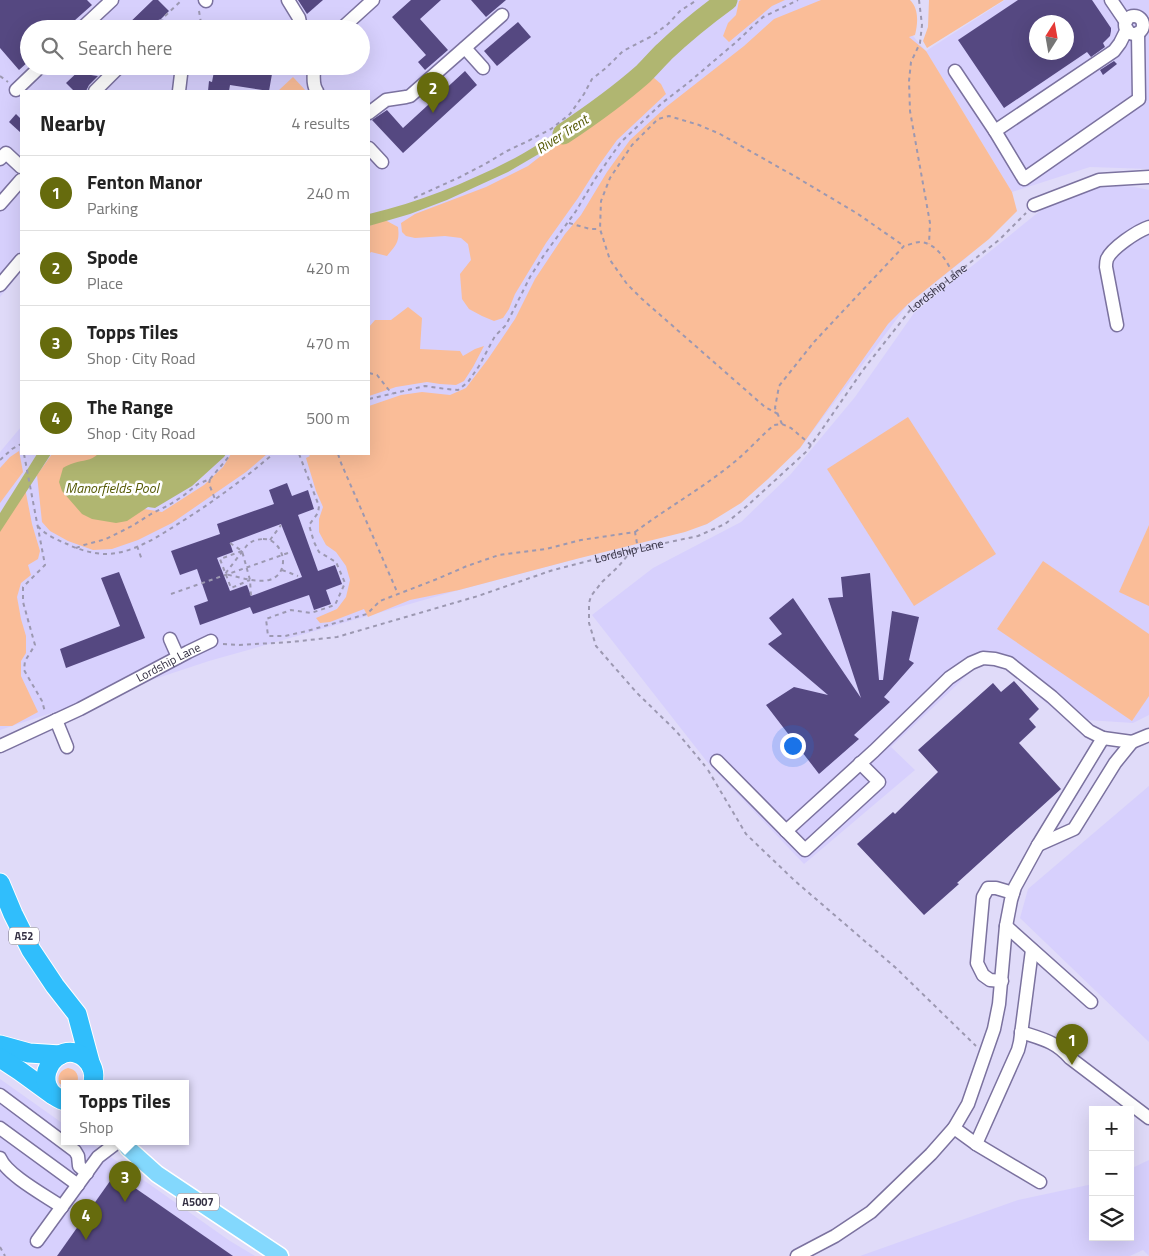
<!DOCTYPE html>
<meta charset="utf-8">
<style>
body{margin:0;font-family:"Titillium Web",sans-serif;background:#f2f2f2;color:#222}
.controls{position:absolute;right:15px;bottom:15px;display:grid;overflow:hidden;border-radius:0px;box-shadow:0 5px 20px #0002}
.controls button{width:45px;height:45px;display:grid;place-items:center;padding:0;border:0;border-bottom:1px solid #e0e0e0;background:#fff;color:#222;font:25px sans-serif}
.compass{position:absolute;left:1029px;top:15px;width:45px;height:45px;border-radius:50%;background:#fff;box-shadow:0 5px 20px #0002;rotate:11deg}
.you{position:absolute;left:792px;top:745px;width:18px;height:18px;margin:-12px;border:4px solid #fff;border-radius:50%;background:#1a73e8;box-shadow:0 0 0 8px #1a73e833}
.badge{display:grid;place-items:center;width:32px;height:32px;border-radius:50%;background:#666b0d;color:#fff;font-size:16px;font-weight:700}
.pin{position:absolute;translate:-50% -41px;filter:drop-shadow(0 1px 2px #0008)}
.pin::after{content:'';position:absolute;top:26px;width:18px;height:15px;background:inherit;clip-path:polygon(0 0,100% 0,50% 100%)}
.popup{position:absolute;left:61px;top:1080px;width:128px;height:65px;box-sizing:border-box;display:grid;place-content:center;border-radius:0px;background:#fff;filter:drop-shadow(0 1px 4px #0005);font-size:16px;white-space:nowrap;color:#767676}
.popup b{font-size:19px;color:#222}
.popup::after{content:'';position:absolute;left:50%;top:100%;margin-left:-10px;border:10px solid transparent;border-top-color:#fff}
.list{margin:0;padding:0;list-style:none}
h2{display:flex;justify-content:space-between;align-items:center;height:65px;margin:0;padding:0 20px;font-size:21px}
h2 small{font-size:16px;font-weight:400;color:#767676}
.list li{display:grid;grid-template-columns:32px 1fr auto;gap:15px;align-items:center;box-sizing:border-box;height:75px;padding:0 20px;border-top:1px solid #e0e0e0}
.list b{display:block;font-size:19px;white-space:nowrap}
.list p{margin:0;font-size:16px;white-space:nowrap;color:#767676}
.list em{font-size:16px;font-style:normal;color:#767676}
.icon{flex:none;width:28px;height:28px;fill:none;stroke:currentColor;stroke-width:2;stroke-linecap:round;stroke-linejoin:round}
.map{position:relative;flex:none;width:1149px;height:1256px;overflow:hidden}
.search{position:absolute;background:#fff;box-shadow:0 5px 20px #0002;left:20px;top:20px;width:350px;height:55px;display:flex;align-items:center;gap:12px;box-sizing:border-box;padding:0 18px;border-radius:28px;color:#767676;font-size:19px}
.panel{position:absolute;background:#fff;box-shadow:0 5px 20px #0002;left:20px;top:90px;width:350px;height:365px;border-radius:0px}
.map>svg:first-child{display:block}
.built{fill:#d7d0fd;fill-rule:evenodd}
.green{fill:#fabd98}
.water{fill:#b0b671}
.lines{fill:none;stroke-linecap:round;stroke-linejoin:round}
.river{stroke:#b0b671;stroke-width:21}
.building{fill:#554881;fill-rule:evenodd}
.minor-casing{stroke:#7b729f;stroke-width:15}
.major-casing{stroke:#fff;stroke-width:19}
.highway-casing{stroke:#fff;stroke-width:21}
.path{stroke:#9c98b1;stroke-width:2;stroke-dasharray:4 4;stroke-linecap:butt}
.minor{stroke:#fff;stroke-width:12}
.major{stroke:#83d8fd;stroke-width:16}
.highway{stroke:#30befc;stroke-width:19}
.labels{text-anchor:middle;stroke-width:5;stroke-linejoin:round;paint-order:stroke}
.shield{fill:#fff;stroke:#716e7b;stroke-width:1}
.shield-label{font-size:11px;font-weight:bold;fill:#343043}
.street-label{font-size:12px;fill:#343043;stroke:#fff}
.water-label{font-size:14px;font-style:italic;fill:#555904;stroke:#fff}
</style>
<div class="map">
<svg width="1149" height="1256" viewBox="0 0 1149 1256">
<rect width="100%" height="100%" fill="#e0dbf9"/>
<g class="built">
<path d="M0,0H882L926,51L1005,0H1149V169L1090,167L1012,192L938,71L1017,211L966,258L908,304L800,448L707,524L459,590L209,661L0,730V452L21,427V454H369V91H21V272L0,297ZM1036,22H1066V52H1036ZM29,29H361V66H29Z"/>
<path d="M1099,184L1135,187L1149,190V715L1133,723L1087,720L1078,729L1000,665L979,664L891,747L915,770L804,864L708,763L592,615L653,568L741,522L790,475L855,397L914,313L1051,202Z"/>
<path d="M1149,786V1042L1020,918L1028,889Z"/>
<path d="M0,1079L65,1125V1141H88L230,1241L255,1256H0Z"/>
<path d="M1149,1160V1256L1143,1250L1130,1256H860L1018,1200L1093,1184V1237H1130V1169Z"/>
</g>
<g class="green">
<path d="M741,0H785L772,6L729,42L723,36L728,23L736,15L739,1Z"/>
<path d="M821,0H910C919,9 918,23 915,35L909,37L926,51L1012,192L1017,211L989,239L908,304L888,324L800,448L768,479L741,503L707,524L685,532L580,558L459,590L410,600L368,617L364,609L330,622L320,623L316,618L337,609L346,597L350,580L346,566L336,552L326,545L319,532V519L323,507L316,491L306,458L310,456L308,454H369V406L401,395L422,392L450,395L466,388L488,359L515,319L535,279L565,234L581,215L607,172L630,140L666,107L744,46L774,19Z"/>
<path d="M929,0H1004L927,48L923,41L928,27Z"/>
<path d="M293,77L306,91H278Z"/>
<path d="M653,77L661,84L666,94L617,140L599,165L578,198L546,243L515,294L509,309L503,318L494,321L482,316L469,309L462,299L460,274L471,260L468,244L461,238L445,236L415,238L406,236L402,232L401,223L415,214L486,187L528,166L612,100L641,82Z"/>
<path d="M385,220L398,227C400,242 396,245 387,256L371,252L369,254V226Z"/>
<path d="M408,307L422,318L420,349L460,351L463,356L475,349L484,346L473,367L464,381L456,385L440,384L427,382L396,387L369,396V327L375,320H391Z"/>
<path d="M908,417L996,554L914,606L827,469Z"/>
<path d="M19,451L23,472L0,503V468L10,457Z"/>
<path d="M52,454H103L114,504L162,512L204,485L223,467L231,454H267L246,472L172,523L138,540L112,549L93,550L68,541L50,531L42,522L37,475Z"/>
<path d="M25,488L32,524L40,551L38,559L28,565L31,575L21,583L17,597L21,619L26,636V653L21,661V676L38,712L12,726H0V529Z"/>
<path d="M1149,525V606L1119,592Z"/>
<path d="M1043,561L1149,634V696L1132,721L997,629Z"/>
<path d="M68,1068C76,1069 80,1076 77,1083H65V1088L59,1083C57,1076 60,1070 68,1068Z"/>
</g>
<g class="water">
<path d="M584,115L589,122L549,148L508,172L484,183L447,200L410,214L369,226V214C420,202 469,182 515,158C539,145 561,129 584,115Z"/>
<path d="M37,454H51L0,532V513Z"/>
<path d="M98,454H226L224,457L192,486L155,508L148,507L127,521L116,523L92,519L82,514L62,491L59,482L63,468C66,466 70,464 74,463C83,460 91,461 98,454Z"/>
</g>
<g class="lines">
<path class="river" d="M563,134C590,116 618,96 643,74C650,67 657,59 664,52C684,33 705,16 727,0"/>
</g>
<g class="building">
<path d="M0,0H87L92,5L65,29H29V61L19,70L0,48Z"/>
<path d="M153,0H158L169,11L161,19L153,22L150,25L149,29H123Z"/>
<path d="M298,0H323L307,14Z"/>
<path d="M411,0H441L420,19L448,50L425,70L418,62L426,55L392,17Z"/>
<path d="M471,0H506L486,17Z"/>
<path d="M1018,0H1092L1111,28V31L1110,36L1103,43L1105,47L1091,57L1087,52L1004,108L958,40ZM1036,22H1066V52H1036Z"/>
<path d="M518,22L531,37L497,66L484,51Z"/>
<path d="M1114,61L1117,64L1103,75L1100,70Z"/>
<path d="M84,66H92L91,75L98,76L89,85L86,91H74L66,83Z"/>
<path d="M215,66H228L236,68V66H245L253,68V70L272,74L269,91L230,85L229,91H208L209,81L212,82Z"/>
<path d="M465,71L477,85L403,153L372,120L387,110L403,128Z"/>
<path d="M16,114L21,119V133L9,122Z"/>
<path d="M287,483L292,496L308,490L314,509L298,515L318,571L335,565L342,584L326,590L331,604L314,610L309,595L253,614L250,607L200,625L194,606L208,601L197,569L180,575L171,551L220,534L217,524L274,504L269,490ZM281,524L302,577L251,596L247,585L230,591L217,558L233,552L230,543Z"/>
<path d="M119,572L145,638L66,668L60,649L120,626L101,578Z"/>
<path d="M870,573L879,680H883L892,611L919,617L909,660L914,663L884,697L890,702L854,735L859,739L819,774L766,705L794,687L828,695L768,644L782,634L769,618L793,598L861,698L828,598L843,597L841,577Z"/>
<path d="M1014,681L1039,709L1029,719L1036,727L1019,743L1061,789L957,883L959,884L924,915L857,844L893,812L895,814L938,772L918,750L993,683L1001,692Z"/>
<path d="M115,1174L233,1256H57Z"/>
</g>
<g class="lines">
<defs>
<g id="minor">
<path d="M205,0L206,1"/>
<path d="M288,0L299,18L301,27L302,29"/>
<path d="M1111,0L1126,22"/>
<circle cx="1134" cy="25" r="9"/>
<path d="M81,29L112,0"/>
<path d="M157,29L161,27L169,29"/>
<path d="M341,29L373,0"/>
<path d="M465,48L483,68"/>
<path d="M314,66C314,74 312,85 317,91"/>
<path d="M955,71L995,131L1024,179L1139,99L1138,33"/>
<path d="M16,90L41,66"/>
<path d="M95,91L120,66"/>
<path d="M179,91L182,66"/>
<path d="M369,113L386,100L406,97L410,96L502,15"/>
<path d="M995,131L1114,51L1120,43L1127,29"/>
<path d="M369,148L382,162"/>
<path d="M0,159L6,153L21,167"/>
<path d="M0,204L21,180"/>
<path d="M1034,205L1099,180L1149,177"/>
<path d="M0,285L21,260"/>
<path d="M1117,325L1106,267C1106,265 1106,262 1107,259C1112,248 1137,231 1149,227"/>
<path d="M170,639L178,657"/>
<path d="M56,720L67,747"/>
<path id="s2" d="M0,746L80,709L188,652L211,641"/>
<path d="M717,761L805,850L879,782L860,763"/>
<path d="M786,831L874,751L949,678L971,663L983,658L995,659L1009,663L1052,697L1089,731L1103,738L1132,742L1149,735"/>
<path d="M1038,845L1074,829L1115,763L1132,742"/>
<path d="M1006,926L1091,1002"/>
<path d="M1002,981L990,980L983,975L977,963L983,897L988,888H996L1013,893"/>
<path d="M1021,1032C1042,1039 1055,1041 1070,1058L1149,1118"/>
<path d="M0,1095L75,1151L78,1156L79,1166L87,1173"/>
<path d="M0,1128L78,1185"/>
<path d="M954,1128L976,1144L1040,1182"/>
<path d="M976,1144L1018,1050L1020,1042L1032,950"/>
<path d="M0,1158C7,1175 46,1196 62,1207"/>
<path d="M37,1241L98,1157L119,1141"/>
<path d="M797,1256L835,1236L871,1212L931,1154L954,1128L968,1104L994,1029L999,1004L1006,926L1011,900L1015,887L1038,845L1103,738"/>
</g>
<path id="major" d="M124,1141L128,1148L157,1174L280,1256"/>
<g id="highway">
<path d="M0,883L13,914L31,950L55,986L77,1014L91,1066"/>
<path d="M0,1045L29,1053L60,1055"/>
<path d="M0,1058L20,1071L53,1095"/>
<path d="M65,1101C25,1088 56,1035 85,1058C93,1065 95,1074 93,1083"/>
</g>
</defs>
<use href="#minor" class="minor-casing"/>
<use href="#major" class="major-casing"/>
<use href="#highway" class="highway-casing"/>
<g class="path">
<path d="M919,0L922,25L920,43L911,62L909,81L910,111L930,223L929,244"/>
<path d="M199,11L202,29"/>
<path d="M165,16L182,0"/>
<path d="M0,76L8,82"/>
<path d="M414,198L460,177L485,164L507,151L528,141L551,129L570,114L584,94L592,79L606,68L623,51L652,36L668,24L680,11L697,0"/>
<path d="M569,223L590,229H600"/>
<path d="M369,373L377,375L392,394"/>
<path d="M369,399L425,386L446,389L458,390L468,382L479,366L495,336L506,325L530,277L544,255L576,211L595,179L621,142L662,103L688,83L735,43L763,17L798,0"/>
<path d="M778,414L765,407L642,299L627,284L610,260L600,229L601,201L610,178L632,145L658,119L669,116L699,125L720,134L796,177L858,214L904,246"/>
<path d="M782,424L775,408L779,386L814,342L904,246C909,245 915,242 920,242C937,243 947,262 954,275"/>
<path d="M24,454L45,565L23,587V602L35,645L25,661L24,670L42,701L45,712"/>
<path d="M299,454L319,506L318,513L309,525L314,542L319,552L336,562L345,583L335,605L311,613L291,610L274,616L266,619L268,636H285L307,631L367,614L380,601L437,579L467,566L499,555L546,549L581,540L635,532L638,549"/>
<path d="M338,454L341,463L398,594"/>
<path d="M0,460L12,449L21,444"/>
<path d="M210,479L209,484L215,499"/>
<path d="M38,526C44,534 57,540 67,544C79,550 94,554 107,554C134,553 159,536 181,522C213,502 244,479 273,454"/>
<path d="M635,532C667,508 701,489 732,464C747,452 760,437 774,425L782,424L791,428L811,445"/>
<path d="M263,539C265,539 268,539 270,540C287,549 288,575 269,580C255,583 239,577 225,574L248,544L255,540Z"/>
<path d="M270,540L281,525"/>
<path d="M230,543L242,551L250,580L251,596"/>
<path d="M137,546L142,560"/>
<path d="M76,548L84,545L106,539L132,526L151,514L169,505L183,496L198,484L210,479L231,454"/>
<path d="M632,550L618,567L602,582L591,596L589,603V623L596,646L636,692L676,731L705,766"/>
<path d="M242,551L220,559L231,588L250,580"/>
<path d="M282,570L298,576"/>
<path d="M171,594L288,553"/>
<path id="s1" d="M223,644L239,645L291,642L337,637L478,596L553,570L632,550L698,536L725,524L747,506L807,451L863,370L911,309L999,240L1026,213"/>
<path d="M708,770L746,834L795,881L896,968L976,1046"/>
<path d="M0,1247L5,1256"/>
</g>
<use href="#minor" class="minor"/>
<use href="#major" class="major"/>
<use href="#highway" class="highway"/>
</g>
<g class="labels">
<g class="shield">
<rect x="9" y="927.5" width="30" height="17" rx="4"/>
<rect x="177" y="1193.5" width="42" height="17" rx="4"/>
</g>
<g class="shield-label">
<text x="24" y="940">A52</text>
<text x="198" y="1206">A5007</text>
</g>
<g class="street-label">
<text dy="4" stroke="none"><textPath href="#s1" startOffset="839">Lordship Lane</textPath></text>
<text dy="4" stroke="none"><textPath href="#s1" startOffset="419">Lordship Lane</textPath></text>
<text dy="4" stroke="none"><textPath href="#s2" startOffset="188">Lordship Lane</textPath></text>
</g>
<g class="water-label">
<text transform="translate(562 134) rotate(-33)" y="5">River Trent</text>
<text x="112" y="493">Manorfields Pool</text>
</g>
</g>
</svg>
<div class="controls">
<button>+</button>
<button>−</button>
<button><svg class="icon" aria-label="layers" viewBox="0 0 24 24"><path d="M12 4l9 5-9 5-9-5zM3 14l9 5 9-5"/></svg></button>
</div>
<svg class="compass" viewBox="-18 -18 36 36"><path d="M0-13l5 13h-10z" fill="#e53935"/><path d="M0 13l5-13h-10z" fill="#767676"/></svg>
<div class="you"></div>
<div class="pin badge" style="left:1072px;top:1065px">1</div>
<div class="pin badge" style="left:433px;top:113px">2</div>
<div class="pin badge" style="left:125px;top:1202px">3</div>
<div class="popup"><b>Topps Tiles</b>Shop</div>
<div class="pin badge" style="left:86px;top:1240px">4</div>
<div class="search"><svg class="icon" aria-label="search" viewBox="0 0 24 24"><circle cx="10" cy="10" r="6"/><path d="M15 15l6 6"/></svg>Search here</div>
<section class="panel">
<h2>Nearby<small>4 results</small></h2>
<ul class="list">
<li><span class="badge">1</span><div><b>Fenton Manor</b><p>Parking</p></div><em>240 m</em></li>
<li><span class="badge">2</span><div><b>Spode</b><p>Place</p></div><em>420 m</em></li>
<li><span class="badge">3</span><div><b>Topps Tiles</b><p>Shop · City Road</p></div><em>470 m</em></li>
<li><span class="badge">4</span><div><b>The Range</b><p>Shop · City Road</p></div><em>500 m</em></li>
</ul>
</section>
</div>
